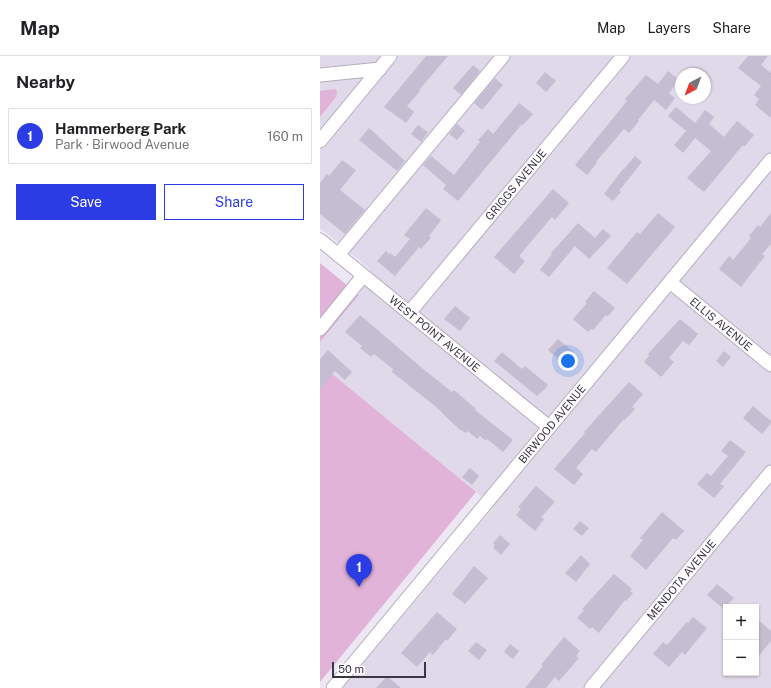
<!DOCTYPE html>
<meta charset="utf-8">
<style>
body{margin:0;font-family:"Public Sans",sans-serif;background:#f2f2f2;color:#202124}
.controls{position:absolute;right:12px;bottom:12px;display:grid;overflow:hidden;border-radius:0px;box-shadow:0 1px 3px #0004}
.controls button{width:36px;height:36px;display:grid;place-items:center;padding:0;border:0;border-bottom:1px solid #e0e0e0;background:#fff;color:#202124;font:20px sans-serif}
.compass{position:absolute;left:355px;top:12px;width:36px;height:36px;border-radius:50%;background:#fff;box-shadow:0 1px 3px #0004;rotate:221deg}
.scale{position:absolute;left:12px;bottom:10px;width:94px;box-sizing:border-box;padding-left:4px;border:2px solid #3b3644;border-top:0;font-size:11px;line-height:14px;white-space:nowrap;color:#3b3644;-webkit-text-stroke:3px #fff;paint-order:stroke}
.you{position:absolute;left:248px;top:305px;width:14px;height:14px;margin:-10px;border:3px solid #fff;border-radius:50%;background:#1a73e8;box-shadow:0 0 0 6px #1a73e833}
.badge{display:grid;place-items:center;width:26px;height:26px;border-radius:50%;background:#2b3ce5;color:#fff;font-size:13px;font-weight:700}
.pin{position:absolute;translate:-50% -33px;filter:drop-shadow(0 1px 2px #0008)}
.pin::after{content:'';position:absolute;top:21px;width:14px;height:12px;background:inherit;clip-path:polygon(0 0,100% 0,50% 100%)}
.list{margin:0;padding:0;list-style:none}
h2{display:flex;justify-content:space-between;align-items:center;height:52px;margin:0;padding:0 16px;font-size:17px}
h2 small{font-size:13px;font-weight:400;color:#757577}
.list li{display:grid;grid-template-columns:26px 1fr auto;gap:12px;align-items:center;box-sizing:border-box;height:56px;margin:0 8px 8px;padding:0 8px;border:1px solid #e0e0e0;border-radius:0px}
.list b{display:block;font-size:15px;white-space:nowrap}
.list p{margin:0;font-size:13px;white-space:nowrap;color:#757577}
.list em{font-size:13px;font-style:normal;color:#757577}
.actions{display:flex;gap:8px;padding:12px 16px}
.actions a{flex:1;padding:9px 0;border:1px solid #2b3ce5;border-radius:0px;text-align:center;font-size:14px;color:#2b3ce5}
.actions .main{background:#2b3ce5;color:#fff}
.map{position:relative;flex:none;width:451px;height:632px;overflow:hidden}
header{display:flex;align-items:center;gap:24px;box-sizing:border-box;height:56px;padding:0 20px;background:#fff;border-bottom:1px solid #e0e0e0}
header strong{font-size:19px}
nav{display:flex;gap:22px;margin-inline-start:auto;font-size:14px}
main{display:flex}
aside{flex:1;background:#fff}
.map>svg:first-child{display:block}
.residential{fill:#e0d9e9;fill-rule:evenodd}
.green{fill:#e2b3d8}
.building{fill:#c5bdd2}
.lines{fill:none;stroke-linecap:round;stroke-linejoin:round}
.minor-casing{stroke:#b4adbf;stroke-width:15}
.minor{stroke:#fff;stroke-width:13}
.labels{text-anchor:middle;stroke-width:3;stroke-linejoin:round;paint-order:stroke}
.street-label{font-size:11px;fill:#3b3644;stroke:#fff}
</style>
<header>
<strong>Map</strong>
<nav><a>Map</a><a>Layers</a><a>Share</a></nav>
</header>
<main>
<aside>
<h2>Nearby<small></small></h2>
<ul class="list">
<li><span class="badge">1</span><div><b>Hammerberg Park</b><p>Park · Birwood Avenue</p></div><em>160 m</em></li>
</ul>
<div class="actions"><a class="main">Save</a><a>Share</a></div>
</aside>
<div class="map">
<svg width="451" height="632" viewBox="0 0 451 632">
<rect width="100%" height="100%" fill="#ece7f2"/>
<path class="residential" d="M0,0H451V632H23L174,451L0,308V286L39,239L50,213L0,172ZM361,18H385V42H361ZM406,551H436V617H406Z"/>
<g class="green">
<path d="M15,33L17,36L16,41L0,61V35Z"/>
<path d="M0,207L39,239L0,286Z"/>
<path d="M0,308L156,436L0,626Z"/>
</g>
<g class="building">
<path d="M106,0H128L99,34L100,35L87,50L94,56L86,67L64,51Z"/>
<path d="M428,0H448L441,9L451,17V62L435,49L439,43L434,39L441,30L418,12Z"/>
<path d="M153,9L160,15L141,39L133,32Z"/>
<path d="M348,15L359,24L349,37L355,42L346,54L334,44L318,64L319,65L309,77L304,73L276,106L277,107L267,119L255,109L307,45L305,43L326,19L338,28Z"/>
<path d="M225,16L236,25L226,36L216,27Z"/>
<path d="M175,22L183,29L162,54L154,47Z"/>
<path d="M199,47L213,58L203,69L202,68L138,145L123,133L126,129L103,109L111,100L134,119L160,86L158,84L168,73L173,78Z"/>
<path d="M356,51L375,67L385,54L394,61L389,68L404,81L417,65L434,79L424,91L423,89L384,136L367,122L391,95L375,82L363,97L354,89L366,75L348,60Z"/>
<path d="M137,68L145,75L137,84L129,78Z"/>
<path d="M98,69L108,76L101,86L91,78Z"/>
<path d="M49,72L85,105L77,115L39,84Z"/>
<path d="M315,100L322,106L299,135L301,136L293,145L284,138L303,113H304Z"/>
<path d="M22,104L36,114L20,134L45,154L25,178L0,158V127L7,118L9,120Z"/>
<path d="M233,133L249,147L235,164L232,161L199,200L205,205L194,218L174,201Z"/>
<path d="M106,152L121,164L109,180L111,182L101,193L99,191L75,220L57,205L66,195L69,198L70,197L75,201L90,183L84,179Z"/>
<path d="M338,157L355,171L307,228L287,212L317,176L320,178Z"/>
<path d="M451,157V188L442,198L445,200L421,231L399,213L409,200L413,204L431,182L429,180L438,169L440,171Z"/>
<path d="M258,167L275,182L283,173L291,180L269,203L255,190L229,221L220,214L232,198L231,197Z"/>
<path d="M274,235L295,252L288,260L286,259L273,274L271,273L268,276L253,263L267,247L265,246Z"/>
<path d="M135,250L150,262L140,275L124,263Z"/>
<path d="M40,259L102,312L132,336L134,334L156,353L155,354L193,384L183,396L167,383L166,385L160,380L157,383L148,375L146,377L139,373L115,350L72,316L73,313L54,298L51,301L40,292L42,290L25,276Z"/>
<path d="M360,263L378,278L369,289L363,285L349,302L354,306L341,321L324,306L329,300L328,298Z"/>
<path d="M238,283L254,296L247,305L246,304L243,307L228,294Z"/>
<path d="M8,294L32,316L25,324L15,315L0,333V303Z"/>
<path d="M404,295L411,301L403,311L396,305Z"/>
<path d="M182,296L202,313L205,310L228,329L225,333L217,340L174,305Z"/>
<path d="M309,326L323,338L312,351L315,353L305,364L304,363L276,396L272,393L256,412L263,418L254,429L234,413L265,377L264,376Z"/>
<path d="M433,350L451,365V367L442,378L423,362Z"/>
<path d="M410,384L426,396L400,428L404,430L394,442L377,428L387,417L391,420L408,400L401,395Z"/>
<path d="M150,412L159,420L152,429L142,421Z"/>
<path d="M216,430L235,446L221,461L224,463L215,475L196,459L201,453L198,451Z"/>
<path d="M342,456L364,475L356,484L353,482L326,514L310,500L323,484L320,482Z"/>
<path d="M260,465L269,472L262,480L253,473Z"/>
<path d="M180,479L190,488L181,499L173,492L175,489L173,487Z"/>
<path d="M261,499L270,508L256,526L245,517Z"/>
<path d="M154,510L168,522L145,548L132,538Z"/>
<path d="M294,518L312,533L310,535L313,537L306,545L305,544L279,577L272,571L270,573L257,562L264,554L262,553Z"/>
<path d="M397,528L414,542L404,553L387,539Z"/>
<path d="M117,556L137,573L127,585L126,583L113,599L110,596L97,611L81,597Z"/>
<path d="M373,561L387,572L365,599L362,596L349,611L333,598L343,586L347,589L367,566L368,567Z"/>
<path d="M436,562L451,575V585L436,603Z"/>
<path d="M244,581L260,595L256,600L259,602L239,625L235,621L226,632H205L223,610L221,609Z"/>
<path d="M156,586L167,594L159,604L148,595Z"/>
<path d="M190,588L199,595L193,603L184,596Z"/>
<path d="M67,620L81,632H56Z"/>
</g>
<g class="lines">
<defs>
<g id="minor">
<path d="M0,19L60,13"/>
<path d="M0,85L70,0"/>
<path id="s1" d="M0,184L229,371"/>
<path d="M18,199L183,0"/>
<path id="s2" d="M350,226L451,309"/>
<path id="s3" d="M89,257L303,0"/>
<path d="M0,273L43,220"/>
<path id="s4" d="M13,632L451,104"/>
<path id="s5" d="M271,632L451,416"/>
</g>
</defs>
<use href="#minor" class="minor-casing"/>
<use href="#minor" class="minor"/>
</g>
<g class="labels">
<g class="street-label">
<text dy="4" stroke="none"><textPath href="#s3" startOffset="167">GRIGGS AVENUE</textPath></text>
<text dy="4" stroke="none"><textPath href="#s2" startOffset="66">ELLIS AVENUE</textPath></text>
<text dy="4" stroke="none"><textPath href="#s1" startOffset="148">WEST POINT AVENUE</textPath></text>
<text dy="4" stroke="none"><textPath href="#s4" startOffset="343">BIRWOOD AVENUE</textPath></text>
<text dy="4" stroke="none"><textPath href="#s5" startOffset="141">MENDOTA AVENUE</textPath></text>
</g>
</g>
</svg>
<div class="controls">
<button>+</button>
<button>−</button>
</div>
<svg class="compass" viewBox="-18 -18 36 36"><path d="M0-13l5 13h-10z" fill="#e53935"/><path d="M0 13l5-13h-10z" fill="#757577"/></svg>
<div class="scale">50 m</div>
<div class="you"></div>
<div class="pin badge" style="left:39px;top:531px">1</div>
</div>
</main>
